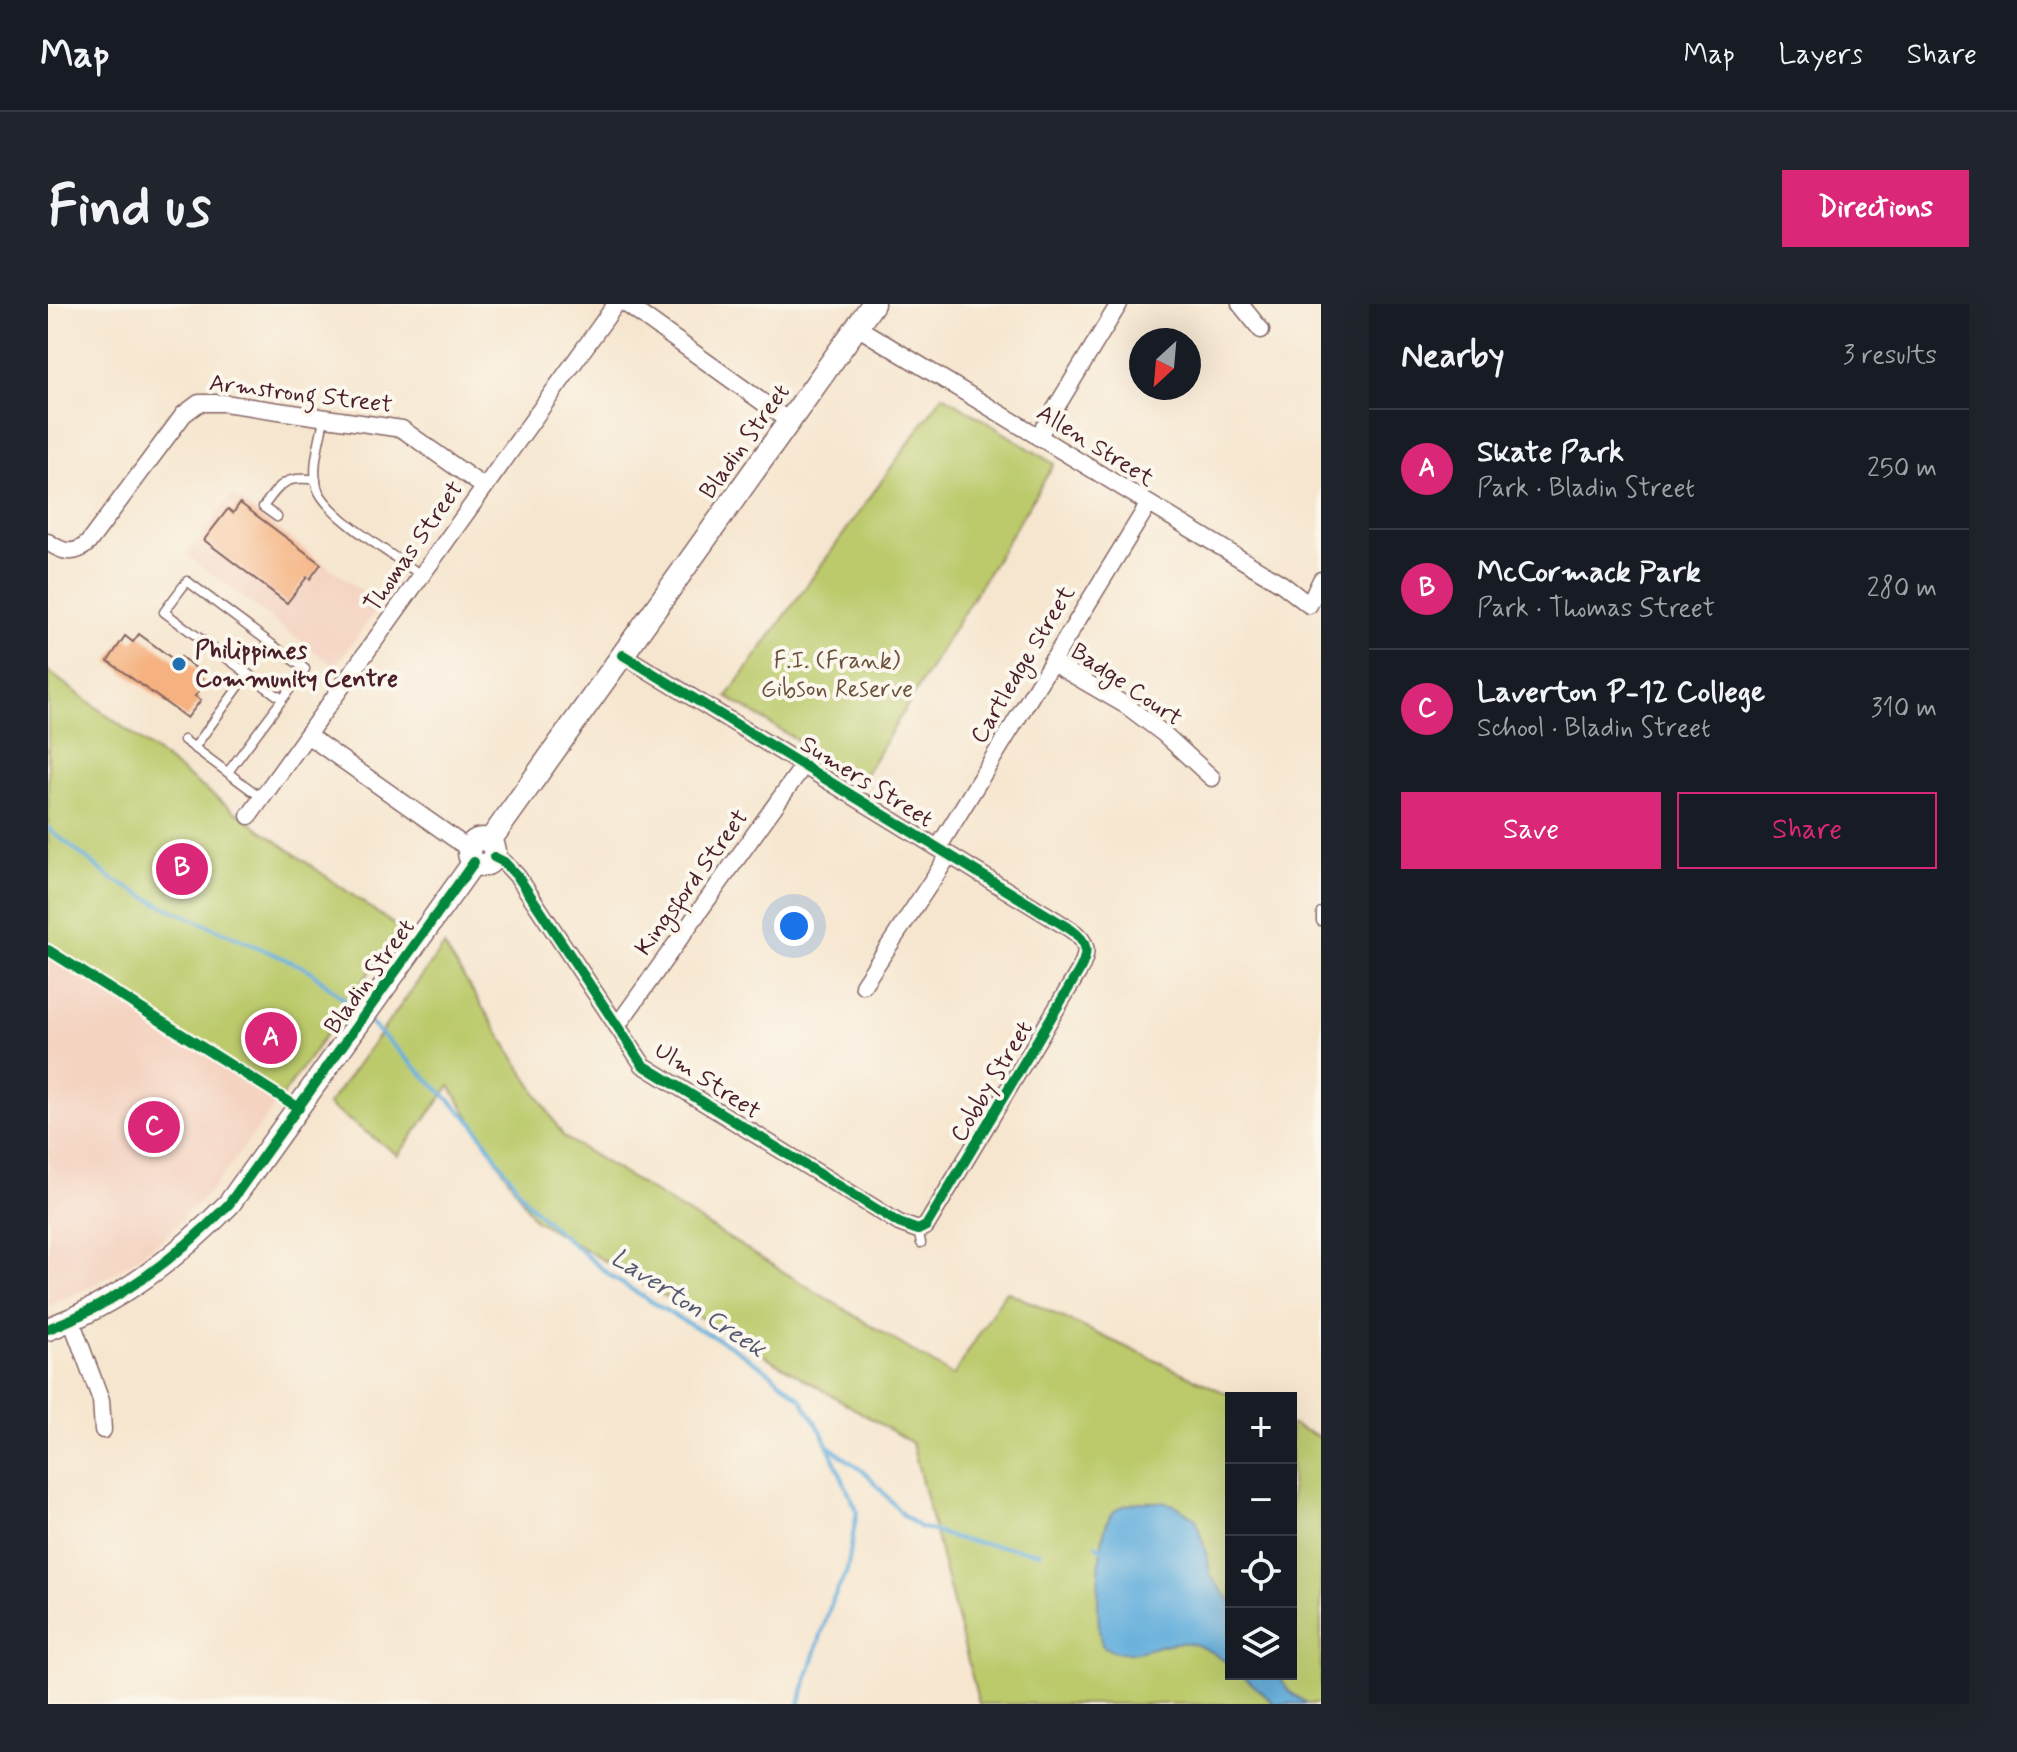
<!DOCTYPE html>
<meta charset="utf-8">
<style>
body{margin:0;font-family:Mynerve,sans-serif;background:#20242c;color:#f1f3f6}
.controls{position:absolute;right:24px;bottom:24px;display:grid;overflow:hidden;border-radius:0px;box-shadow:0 8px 32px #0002}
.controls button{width:72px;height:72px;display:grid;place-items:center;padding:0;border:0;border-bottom:2px solid #363941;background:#171b24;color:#f1f3f6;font:40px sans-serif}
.compass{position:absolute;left:1081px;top:24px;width:72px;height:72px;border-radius:50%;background:#171b24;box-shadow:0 8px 32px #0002;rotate:206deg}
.you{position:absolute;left:746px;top:622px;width:28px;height:28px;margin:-20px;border:6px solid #fff;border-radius:50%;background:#1a73e8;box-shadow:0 0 0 12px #1a73e833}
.badge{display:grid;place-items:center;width:52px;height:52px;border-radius:50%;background:#db2777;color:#fff;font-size:26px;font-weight:700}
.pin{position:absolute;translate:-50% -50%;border:4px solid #fff;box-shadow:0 2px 8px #0006}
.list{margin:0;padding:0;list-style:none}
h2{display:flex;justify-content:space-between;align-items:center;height:104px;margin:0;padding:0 32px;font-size:34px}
h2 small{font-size:26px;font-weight:400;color:#9ea1a6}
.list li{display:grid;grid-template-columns:52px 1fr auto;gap:24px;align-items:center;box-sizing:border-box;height:120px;padding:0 32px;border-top:2px solid #363941}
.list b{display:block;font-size:30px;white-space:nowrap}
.list p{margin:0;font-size:26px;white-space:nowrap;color:#9ea1a6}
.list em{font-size:26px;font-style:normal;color:#9ea1a6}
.actions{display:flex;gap:16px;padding:24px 32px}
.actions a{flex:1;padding:18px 0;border:2px solid #db2777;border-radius:0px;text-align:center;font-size:28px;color:#db2777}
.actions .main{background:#db2777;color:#fff}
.icon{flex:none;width:44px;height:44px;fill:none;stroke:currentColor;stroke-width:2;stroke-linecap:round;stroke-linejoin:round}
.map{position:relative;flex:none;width:1273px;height:1400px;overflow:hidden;border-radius:0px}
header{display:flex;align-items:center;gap:48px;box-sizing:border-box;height:112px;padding:0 40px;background:#171b24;border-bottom:2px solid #363941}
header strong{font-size:38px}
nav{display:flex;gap:44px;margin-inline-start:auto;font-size:28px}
.intro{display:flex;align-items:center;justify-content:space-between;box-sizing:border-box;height:192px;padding:0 48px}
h1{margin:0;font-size:56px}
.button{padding:20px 36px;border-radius:0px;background:#db2777;color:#fff;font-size:28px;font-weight:700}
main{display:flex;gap:48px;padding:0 48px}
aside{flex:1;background:#171b24;border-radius:0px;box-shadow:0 8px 32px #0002}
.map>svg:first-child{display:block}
.built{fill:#f4d3c1}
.green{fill:#bcca6c;stroke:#83744c;stroke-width:2}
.water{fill:#63aedc;stroke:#566684;stroke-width:2}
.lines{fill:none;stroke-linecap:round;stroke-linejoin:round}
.stream{stroke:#63aedc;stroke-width:4}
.building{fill:#f5b17f}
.lane-casing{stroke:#866564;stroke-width:11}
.street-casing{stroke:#866564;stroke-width:19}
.secondary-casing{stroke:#866564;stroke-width:25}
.lane{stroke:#fff;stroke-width:8}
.street{stroke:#fff;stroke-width:16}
.secondary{stroke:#fff;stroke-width:22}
.cycleway-casing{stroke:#fbf7ec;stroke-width:15}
.cycleway{stroke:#00873e;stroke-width:10}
.poi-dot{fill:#1f6fb2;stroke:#fbf7ec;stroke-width:3}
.labels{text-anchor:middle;stroke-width:8;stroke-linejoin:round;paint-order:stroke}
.street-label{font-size:24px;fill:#4a1f2b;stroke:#fbf7ec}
.poi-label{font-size:24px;font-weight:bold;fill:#4a1f2b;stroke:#fbf7ec;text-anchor:start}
.park-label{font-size:24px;fill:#6c523e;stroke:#fbf7ec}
.water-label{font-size:26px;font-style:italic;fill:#545872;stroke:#fbf7ec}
</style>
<header>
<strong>Map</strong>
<nav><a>Map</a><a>Layers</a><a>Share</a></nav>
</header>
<div class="intro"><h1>Find us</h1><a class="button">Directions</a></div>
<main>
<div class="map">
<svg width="1273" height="1400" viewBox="0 0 1273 1400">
<rect width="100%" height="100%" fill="#fbf7ec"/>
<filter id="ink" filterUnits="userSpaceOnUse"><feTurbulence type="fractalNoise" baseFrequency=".0125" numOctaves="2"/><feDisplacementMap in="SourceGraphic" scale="16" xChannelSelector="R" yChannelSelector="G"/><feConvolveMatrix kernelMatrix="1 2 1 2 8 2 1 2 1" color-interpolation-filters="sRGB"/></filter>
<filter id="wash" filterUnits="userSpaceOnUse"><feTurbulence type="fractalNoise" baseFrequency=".006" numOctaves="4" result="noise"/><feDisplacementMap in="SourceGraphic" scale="32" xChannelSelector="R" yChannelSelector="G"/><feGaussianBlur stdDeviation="1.8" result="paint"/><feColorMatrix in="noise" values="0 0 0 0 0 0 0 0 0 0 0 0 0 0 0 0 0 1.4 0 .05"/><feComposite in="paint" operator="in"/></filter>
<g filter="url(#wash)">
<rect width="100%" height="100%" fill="#f6e6cf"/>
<g class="built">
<path d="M184,190L332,301L287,363L138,251Z"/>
<path d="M0,649L233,794L166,883L116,934L81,960L48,980L0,1002Z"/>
</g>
<g class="green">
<path d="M895,91L1006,160L814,476L679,393Z"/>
<path d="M0,367L185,506L352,625L233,794L0,649Z"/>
<path d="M396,642L516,833L905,1072L958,987L1188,1094H1183V1370H1243V1120L1273,1134V1400H931L864,1139L486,915L402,782L350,851L280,801Z"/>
</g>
<g class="water">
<path d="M1091,1198H1112L1127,1201L1148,1215L1160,1256L1162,1271L1183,1298V1362C1172,1353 1159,1344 1145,1340C1115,1331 1082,1364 1054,1341C1047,1318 1049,1230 1063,1211C1070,1202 1080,1201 1091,1198Z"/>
<path d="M1193,1370H1229L1242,1388L1260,1400H1227Z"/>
</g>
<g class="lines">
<g class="stream">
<path d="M0,524L64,575L113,601L260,665L311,708"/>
<path d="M320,717L425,819L479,898L507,925L565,974L630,1014L683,1042L720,1067L753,1095L773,1127L809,1207L799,1267L784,1297L751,1400"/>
<path d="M782,1143L820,1171L855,1211L871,1223L914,1236L993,1249"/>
<path d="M1048,1241L1057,1248"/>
</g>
</g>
<g id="blocks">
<g class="building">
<path d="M192,199L273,260L262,275L259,273L239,299L156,236L180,205L185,209Z"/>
<path d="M91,330L129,358L133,353L150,366L147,370L158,378L147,392L153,396L139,414L60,357L77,332L85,338Z"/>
</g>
</g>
</g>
<g filter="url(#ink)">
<use href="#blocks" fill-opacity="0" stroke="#866564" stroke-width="2"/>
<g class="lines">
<defs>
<g id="lane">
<path d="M276,114C273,134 263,162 269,183C277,211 348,253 373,271"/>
<path d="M229,213L215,203C232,180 237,171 268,176"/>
<path d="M136,436L214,494"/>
<path d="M146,444L200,370"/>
<path d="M180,468L257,365L139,277L116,308L234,395"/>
<path d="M1273,608V617"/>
<path d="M870,926L873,939"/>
</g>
<g id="street">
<path d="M578,0L742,118"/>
<path d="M1192,0L1213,26"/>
<path d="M809,23L1234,280L1261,301L1273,276"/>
<path d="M990,133L1071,0"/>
<path d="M0,238C14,248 26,252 40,239L136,110L151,99H176L354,125L436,183"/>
<path d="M1003,358L1079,402L1116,430L1164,474"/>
<path d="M259,431L421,545"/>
<path d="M201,512L568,0"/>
<path d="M890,544L1100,201"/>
<path d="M446,553L456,558L470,573L595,761L851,919L870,926L878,922L1031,667C1041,648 1041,638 1022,625L575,351"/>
<path d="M815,681L901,551"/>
<path d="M569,722L756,461"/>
<path d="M23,1016L53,1096L55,1126"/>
</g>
<g id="secondary">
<circle cx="434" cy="548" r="13"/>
<path d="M441,538L825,0"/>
<path d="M0,1025C71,998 128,954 181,900L426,558"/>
</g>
</defs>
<use href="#lane" class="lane-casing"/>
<use href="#street" class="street-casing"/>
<use href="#secondary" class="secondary-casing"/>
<use href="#lane" class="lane"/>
<use href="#street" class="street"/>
<use href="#secondary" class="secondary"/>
<defs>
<g id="cycleway">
<path d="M446,553L456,558L470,573L595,761L851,919L870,926L878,922L1031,667C1041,648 1041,638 1022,625L575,351"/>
<path d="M0,646L251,804"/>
<path d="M0,1025C71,998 128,954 181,900L426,558"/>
</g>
</defs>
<use href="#cycleway" class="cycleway-casing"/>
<use href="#cycleway" class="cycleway"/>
</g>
</g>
<circle class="poi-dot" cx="131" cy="360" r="8"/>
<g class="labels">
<g class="street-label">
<text transform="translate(253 89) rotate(7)" y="8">Armstrong Street</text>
<text transform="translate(696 137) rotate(-54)" y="8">Bladin Street</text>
<text transform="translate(1048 141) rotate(32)" y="8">Allen Street</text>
<text transform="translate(365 242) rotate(-55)" y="8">Thomas Street</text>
<text transform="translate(974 360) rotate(-59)" y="8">Cartledge Street</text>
<text transform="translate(1079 380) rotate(34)" y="8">Badge Court</text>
<text transform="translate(819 477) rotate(32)" y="8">Sumers Street</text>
<text transform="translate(643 578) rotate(-54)" y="8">Kingsford Street</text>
<text transform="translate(321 672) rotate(-54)" y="8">Bladin Street</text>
<text transform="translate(660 776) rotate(33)" y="8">Ulm Street</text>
<text transform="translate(943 777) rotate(-59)" y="8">Cobby Street</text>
</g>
<g class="poi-label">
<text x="147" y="354">Philippines<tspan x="147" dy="28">Community Centre</tspan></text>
</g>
<g class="park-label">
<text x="789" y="364">F.I. (Frank)<tspan x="789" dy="28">Gibson Reserve</tspan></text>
</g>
<g class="water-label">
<text transform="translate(641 998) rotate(33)" y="9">Laverton Creek</text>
</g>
</g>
</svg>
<div class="controls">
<button>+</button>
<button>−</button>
<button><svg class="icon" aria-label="locate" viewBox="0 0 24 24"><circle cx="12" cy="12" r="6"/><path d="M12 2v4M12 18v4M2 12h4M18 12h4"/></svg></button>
<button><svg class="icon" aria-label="layers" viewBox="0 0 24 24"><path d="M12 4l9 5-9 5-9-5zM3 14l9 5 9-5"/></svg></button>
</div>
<svg class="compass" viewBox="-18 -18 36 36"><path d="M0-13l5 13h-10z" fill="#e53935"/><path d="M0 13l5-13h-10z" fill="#9ea1a6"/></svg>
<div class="you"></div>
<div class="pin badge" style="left:223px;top:734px">A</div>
<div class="pin badge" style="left:134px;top:565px">B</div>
<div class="pin badge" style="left:106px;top:823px">C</div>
</div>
<aside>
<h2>Nearby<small>3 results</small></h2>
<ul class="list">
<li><span class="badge">A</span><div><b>Skate Park</b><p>Park · Bladin Street</p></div><em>250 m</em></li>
<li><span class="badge">B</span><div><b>McCormack Park</b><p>Park · Thomas Street</p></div><em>280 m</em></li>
<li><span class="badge">C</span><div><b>Laverton P-12 College</b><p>School · Bladin Street</p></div><em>310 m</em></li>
</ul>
<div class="actions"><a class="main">Save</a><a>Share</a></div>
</aside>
</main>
